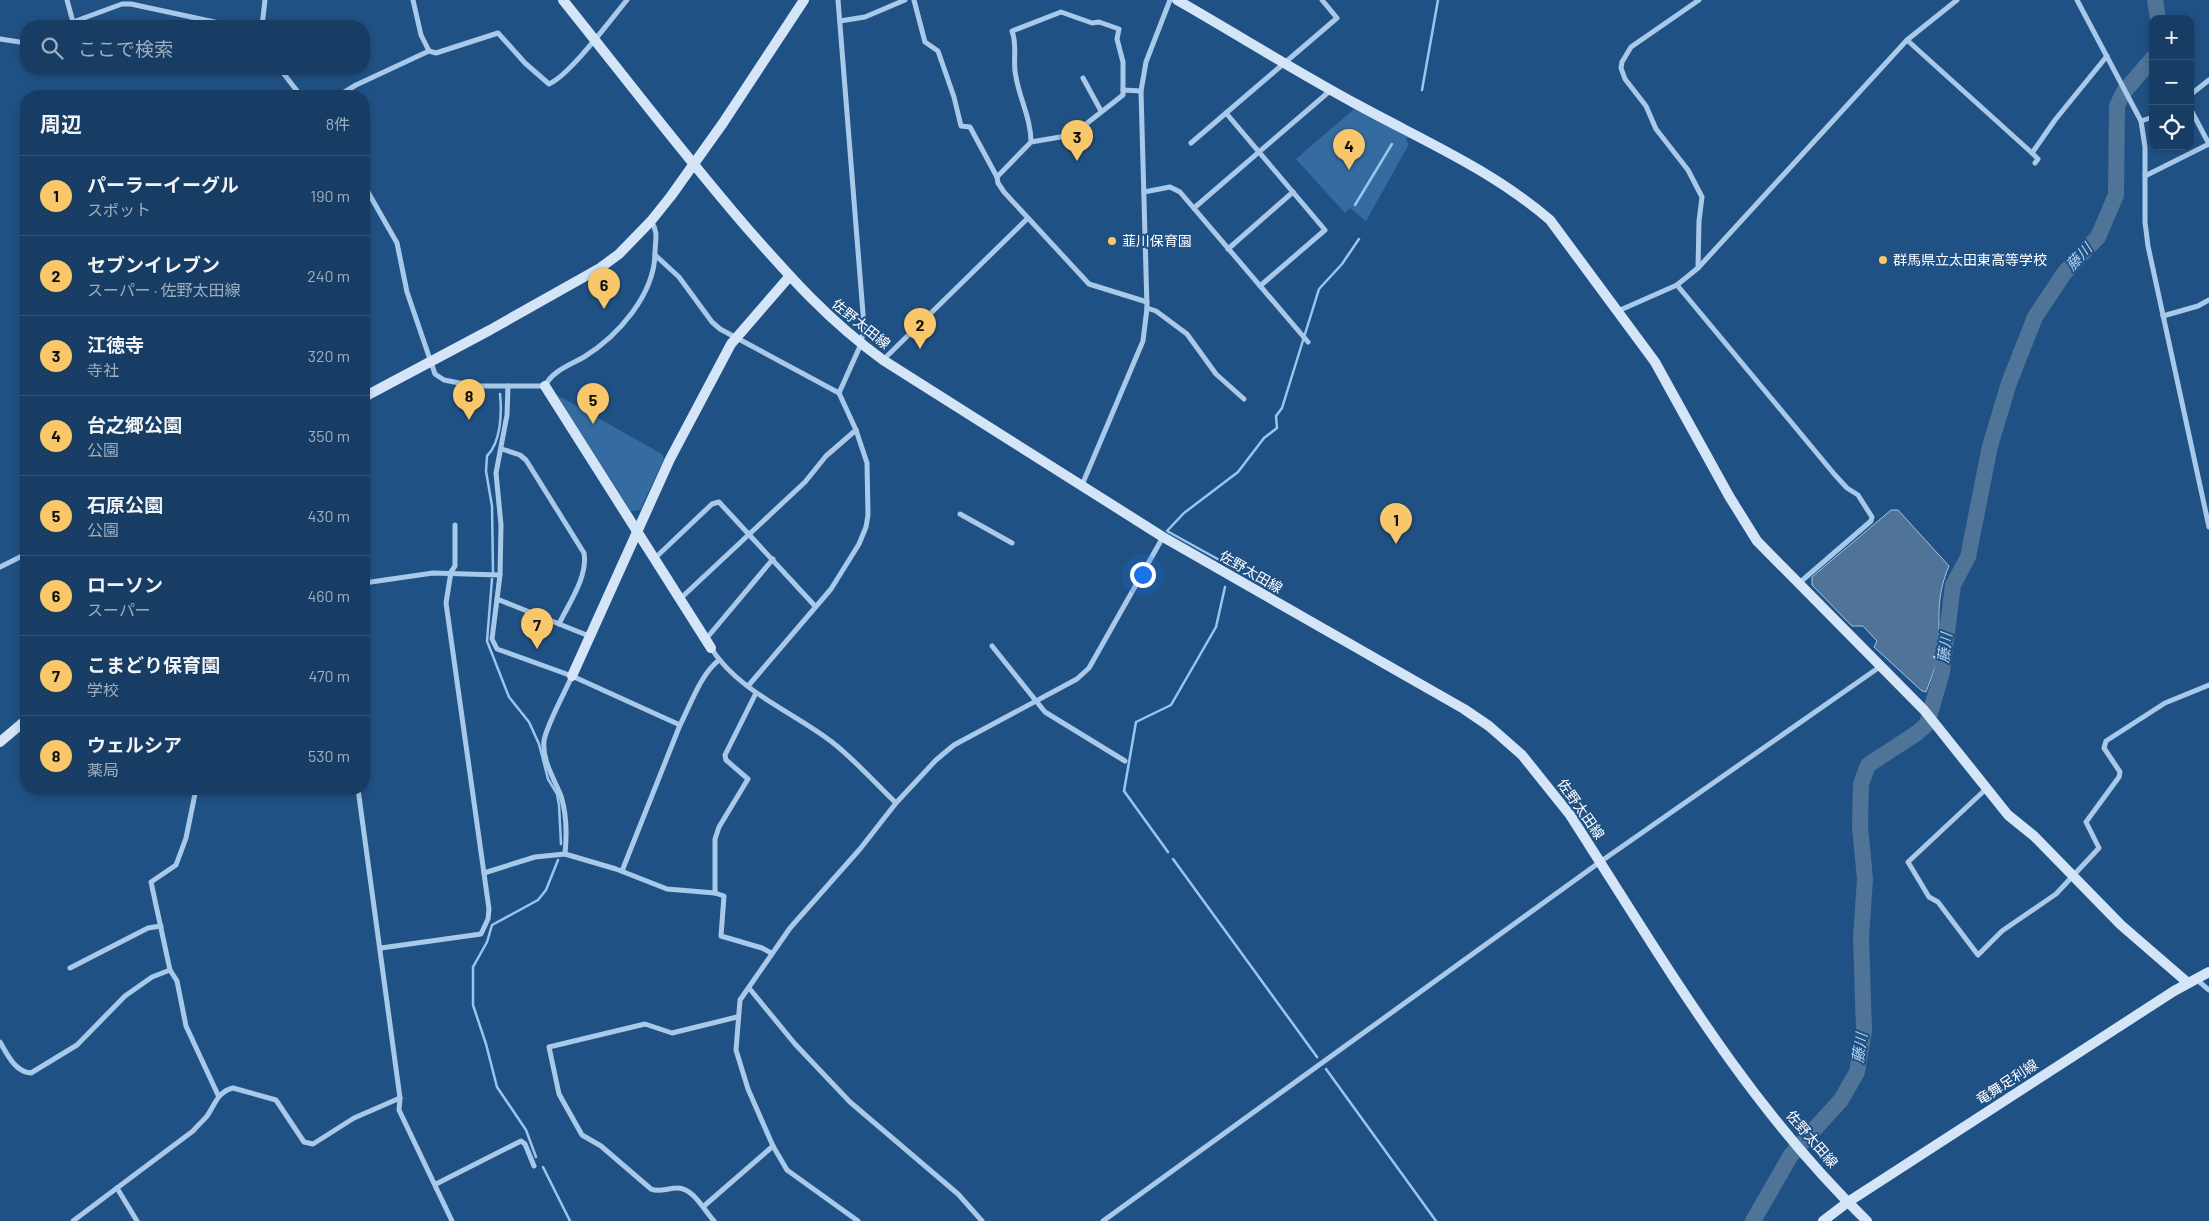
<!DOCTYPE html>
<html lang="ja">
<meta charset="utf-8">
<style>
body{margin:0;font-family:Barlow,"Noto Sans JP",sans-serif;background:#21446a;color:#f1f3f6}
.controls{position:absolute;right:15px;top:15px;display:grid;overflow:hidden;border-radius:10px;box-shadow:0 2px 8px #0003}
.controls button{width:45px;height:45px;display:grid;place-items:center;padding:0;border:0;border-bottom:1px solid #365678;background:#183d64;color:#f1f3f6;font:25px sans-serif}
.you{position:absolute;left:1142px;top:574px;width:18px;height:18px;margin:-12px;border:4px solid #fff;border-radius:50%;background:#1a73e8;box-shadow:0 0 0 8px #1a73e833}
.badge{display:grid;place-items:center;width:32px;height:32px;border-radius:50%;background:#f7c769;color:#111;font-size:16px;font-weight:700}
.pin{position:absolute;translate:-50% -41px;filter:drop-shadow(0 1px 2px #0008)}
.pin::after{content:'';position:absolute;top:26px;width:18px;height:15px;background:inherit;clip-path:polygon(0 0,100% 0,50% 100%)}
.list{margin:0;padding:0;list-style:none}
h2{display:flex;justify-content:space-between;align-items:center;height:65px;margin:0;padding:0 20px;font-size:21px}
h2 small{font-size:16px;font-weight:400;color:#9faebf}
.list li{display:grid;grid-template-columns:32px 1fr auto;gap:15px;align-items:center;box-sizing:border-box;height:80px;padding:0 20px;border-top:1px solid #365678}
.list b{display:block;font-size:19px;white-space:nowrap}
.list p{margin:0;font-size:16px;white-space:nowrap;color:#9faebf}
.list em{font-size:16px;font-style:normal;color:#9faebf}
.icon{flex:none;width:28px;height:28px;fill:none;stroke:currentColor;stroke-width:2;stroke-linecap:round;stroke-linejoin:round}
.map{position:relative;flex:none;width:2209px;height:1221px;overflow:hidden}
.search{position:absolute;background:#183d64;box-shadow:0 2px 8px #0003;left:20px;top:20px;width:350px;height:55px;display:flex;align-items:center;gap:12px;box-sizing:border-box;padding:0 18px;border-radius:20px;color:#9faebf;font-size:19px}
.panel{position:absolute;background:#183d64;box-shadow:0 2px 8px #0003;left:20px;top:90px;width:350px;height:705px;border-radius:20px}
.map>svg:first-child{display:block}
.green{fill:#346ca2}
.water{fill:#507498;stroke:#9cc5eb}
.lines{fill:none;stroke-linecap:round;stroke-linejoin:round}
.stream{stroke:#9cc5eb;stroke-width:2.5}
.river{stroke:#507498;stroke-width:16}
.street{stroke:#a8c9e9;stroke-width:5}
.secondary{stroke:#d3e5f7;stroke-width:10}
.poi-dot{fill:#f7c769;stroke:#205185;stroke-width:2}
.labels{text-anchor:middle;stroke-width:4;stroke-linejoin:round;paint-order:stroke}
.poi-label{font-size:14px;fill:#fff;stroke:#205185;text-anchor:start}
.street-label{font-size:14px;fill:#fff;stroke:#205185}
.water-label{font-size:15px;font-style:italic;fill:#b4d3f1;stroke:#205185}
</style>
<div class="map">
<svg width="2209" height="1221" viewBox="0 0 2209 1221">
<rect width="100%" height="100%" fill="#205185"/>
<g class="green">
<path d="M1354,109L1408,137L1406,141L1409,144L1366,221L1350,208L1345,213L1296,159Z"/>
<path d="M557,395L662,454L664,459L640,510L631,511Z"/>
</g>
<path class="water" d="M1891,510H1898L1949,566C1937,594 1939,613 1939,643C1939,660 1932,676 1926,692L1922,691L1874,647L1877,641L1863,626H1852L1812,585V577Z"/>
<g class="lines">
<g class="stream">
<path d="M1422,90L1438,0"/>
<path d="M1355,205L1392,144"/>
<path d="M1223,562L1167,531L1184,513L1238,472L1264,438L1277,428L1276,416L1282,408L1319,289L1342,264L1359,239"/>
<path d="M493,572L492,506L486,471L487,456C501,442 502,413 500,394"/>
<path d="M492,579L487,641L509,697L529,722L539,744L548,779L557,794L559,805L561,844"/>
<path d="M1934,657L1944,661"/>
<path d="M1931,696L1935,700"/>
<path d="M1168,852L1124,791L1136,722L1171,705L1216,627L1225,587"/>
<path d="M1173,859L1317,1057"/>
<path d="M1326,1069L1436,1221"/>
<path d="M536,1157L526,1130L497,1087L486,1044L473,1005V967L487,942L492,925L538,900L546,890L558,860"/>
<path d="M543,1167L570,1221"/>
</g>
<g class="river">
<path d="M2155,0L2158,19"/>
<path d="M1753,1221L1791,1155L1841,1100L1857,1072L1864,1030L1861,937L1865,879L1860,827L1861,784L1868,765L1917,733L1927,724L1942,672L1953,585L1968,557L1990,446L2009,383L2035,317L2065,272L2098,237L2116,195L2117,106L2123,93L2153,58"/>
</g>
<g class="street">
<path d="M67,0L73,22"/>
<path d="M413,0L421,35L429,51"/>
<path d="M838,0L864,326L861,344L839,393"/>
<path d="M914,0L925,42L938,51L954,97L961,126L970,127L997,177"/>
<path d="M2077,0L2141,121L2145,147V222L2148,246L2209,527"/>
<path d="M840,21L865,17L905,0"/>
<path d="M62,26L122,4H131L233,26"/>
<path d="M262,26L265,0"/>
<path d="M0,39L26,43"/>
<path d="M1907,40L2032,153L2038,159L2035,163"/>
<path d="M280,69L301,96"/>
<path d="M1083,78L1101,111"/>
<path d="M1123,90L1141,91"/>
<path d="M2190,95L2209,80"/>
<path d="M338,96L356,85L429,51L436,53L498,33L525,63L549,84C570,75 611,19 627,0"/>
<path d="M2190,108L2209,144"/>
<path d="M1226,113L1325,230L1260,286"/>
<path d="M2141,121L2153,117"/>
<path d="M1031,142C1031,119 1020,100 1016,77C1012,61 1018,47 1012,31L1061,12L1092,23L1099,22L1119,29L1117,39L1123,62V95L1072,135L1031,142L997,177L998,183L1004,192L1089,284L1147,302"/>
<path d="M1191,143L1337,18L1322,0"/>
<path d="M2032,153L2055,120L2107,56"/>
<path d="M2145,176L2209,144"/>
<path d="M364,185L397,243L407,292L435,374L444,380L475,386H545C552,371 570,365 584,357C618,336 654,295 655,254C655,240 659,233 651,221"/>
<path d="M1144,192L1170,187L1180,192L1308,342"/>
<path d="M1194,208L1331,90"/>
<path d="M1228,249L1293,192"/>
<path d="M655,255L679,277L712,322L720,329L839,393L856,430L867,463L868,515L866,527L859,544L831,589L748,686"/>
<path d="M1698,268L1699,221L1702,197L1688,170L1656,129L1646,106L1625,79L1621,68L1622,62L1631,47L1699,0"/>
<path d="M1677,285L1835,475L1847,488L1858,495L1872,517L1871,521L1798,584"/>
<path d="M1147,308L1156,311L1187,334L1216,374L1244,399"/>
<path d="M1618,311L1677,285L1698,268L1907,40L1957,0"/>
<path d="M2163,316L2198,306L2209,300"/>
<path d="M883,360L1028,218"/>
<path d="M508,386L507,415L496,473L501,525L500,575L492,639L497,649L572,676L680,725C691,704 700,675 719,660"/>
<path d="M502,449L520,455L526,460L584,553C588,577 569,603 559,624"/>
<path d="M1082,485L1143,341L1147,308L1141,91L1146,62L1170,0"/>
<path d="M960,514L1012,543"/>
<path d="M654,559L712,504L719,502L815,606"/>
<path d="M0,567L26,554"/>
<path d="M364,583L433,573L500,575"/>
<path d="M681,598L805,482L826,456L856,430"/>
<path d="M497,599L589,636"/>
<path d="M706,639L773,559"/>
<path d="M992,646L1045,712L1125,761"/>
<path d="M711,648C739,692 792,711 832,742C855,760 875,783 896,803"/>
<path d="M358,789L400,1098L399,1110L452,1221"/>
<path d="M1986,789L1908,862L1929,897L1938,902L1978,955L2002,931L2056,894L2099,848L2086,822L2119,777L2120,772L2104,748L2106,741L2165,703L2209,685"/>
<path d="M565,854C567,834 567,815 561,796C554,778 542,761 544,741C546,726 565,692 572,676"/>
<path d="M622,871L680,725"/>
<path d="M484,873L535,857L565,854L616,869L667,889L715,893L724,896L721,936L762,948L771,953"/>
<path d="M715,893V839L719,827L748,779L726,760L725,755L756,693"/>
<path d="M381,948L481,934L488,919L489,909L446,603L451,572L455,566V525"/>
<path d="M70,968L148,928L161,926"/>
<path d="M170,970L151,882L176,865L186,838L196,789"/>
<path d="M2196,979L2209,990"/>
<path d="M749,988L795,1044L850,1102L958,1194L982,1221"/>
<path d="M0,1042C7,1054 15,1072 31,1073L77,1045L125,996L152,977L170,970L177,981L186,1026L218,1095"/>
<path d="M436,1184L521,1141L525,1144L534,1166"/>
<path d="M117,1188L137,1221"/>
<path d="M704,1206L773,1146"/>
<path d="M73,1221L193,1131C197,1126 203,1121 207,1116C215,1105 217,1092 233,1088L276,1100L304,1142L313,1144L354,1118L400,1098"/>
<path d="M714,1221C705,1212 693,1187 677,1188C668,1188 659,1193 651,1189L601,1146L582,1135L559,1094L549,1047L645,1024L672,1033L737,1017"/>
<path d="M858,1221L787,1170L773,1146L748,1089L736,1050L740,1000L790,928L860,849L896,803L936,760L954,745L1077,679L1089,668L1163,537"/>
<path d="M1103,1221L1600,862L1881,666"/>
</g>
<g class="secondary">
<path d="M563,0C624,76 683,154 747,228C791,278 828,320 883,360L1163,537L1464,709L1489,726L1522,755L1570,815C1661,956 1745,1104 1867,1221"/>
<path d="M1177,0C1238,35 1297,72 1358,105C1424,141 1492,170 1550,220L1655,362L1729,496L1757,541L1924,710L2008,815L2034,836L2121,925L2188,983"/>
<path d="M545,386L711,648"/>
<path d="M364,397L490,330L600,268L619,254L651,221L671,196L723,123L804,0"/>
<path d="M572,676L670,459L731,344L789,277"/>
<path d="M0,742L26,720"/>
<path d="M1823,1221L1848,1202L2174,991L2209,972"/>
</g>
</g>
<g class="poi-dot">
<circle cx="1112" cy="241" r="5"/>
<circle cx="1883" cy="260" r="5"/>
</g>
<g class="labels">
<g class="poi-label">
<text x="1122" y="246">韮川保育園</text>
<text x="1893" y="265">群馬県立太田東高等学校</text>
</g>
<g class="street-label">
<text transform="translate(861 324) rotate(39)" y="5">佐野太田線</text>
<text transform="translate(1251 572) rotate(30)" y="5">佐野太田線</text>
<text transform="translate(1581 809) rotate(55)" y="5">佐野太田線</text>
<text transform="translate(2007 1082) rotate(-33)" y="5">竜舞足利線</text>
<text transform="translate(1812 1139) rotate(49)" y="5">佐野太田線</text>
</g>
<g class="water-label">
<text transform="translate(2079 257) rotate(-47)" y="5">藤川</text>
<text transform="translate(1945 648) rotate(-83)" y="5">藤川</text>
<text transform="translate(1860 1048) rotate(-82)" y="5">藤川</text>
</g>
</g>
</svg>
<div class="controls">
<button>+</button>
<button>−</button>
<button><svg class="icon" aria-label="locate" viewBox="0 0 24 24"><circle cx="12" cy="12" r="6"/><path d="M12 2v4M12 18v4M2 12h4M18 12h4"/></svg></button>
</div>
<div class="you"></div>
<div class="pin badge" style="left:1396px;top:544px">1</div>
<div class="pin badge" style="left:920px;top:349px">2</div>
<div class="pin badge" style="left:1077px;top:161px">3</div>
<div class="pin badge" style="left:1349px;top:170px">4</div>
<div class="pin badge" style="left:593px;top:424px">5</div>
<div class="pin badge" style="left:604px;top:309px">6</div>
<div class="pin badge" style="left:537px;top:649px">7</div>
<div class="pin badge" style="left:469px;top:420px">8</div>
<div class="search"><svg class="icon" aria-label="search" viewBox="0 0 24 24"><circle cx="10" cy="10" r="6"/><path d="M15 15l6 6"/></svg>ここで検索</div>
<section class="panel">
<h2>周辺<small>8件</small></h2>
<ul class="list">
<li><span class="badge">1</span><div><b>パーラーイーグル</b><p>スポット</p></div><em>190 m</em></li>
<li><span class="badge">2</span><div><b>セブンイレブン</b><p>スーパー · 佐野太田線</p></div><em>240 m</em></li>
<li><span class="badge">3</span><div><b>江徳寺</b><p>寺社</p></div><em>320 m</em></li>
<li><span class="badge">4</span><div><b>台之郷公園</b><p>公園</p></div><em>350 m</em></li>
<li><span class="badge">5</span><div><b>石原公園</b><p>公園</p></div><em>430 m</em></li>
<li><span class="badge">6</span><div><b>ローソン</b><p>スーパー</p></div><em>460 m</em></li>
<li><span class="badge">7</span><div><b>こまどり保育園</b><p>学校</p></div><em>470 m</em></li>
<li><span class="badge">8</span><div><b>ウェルシア</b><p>薬局</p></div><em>530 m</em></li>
</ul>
</section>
</div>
